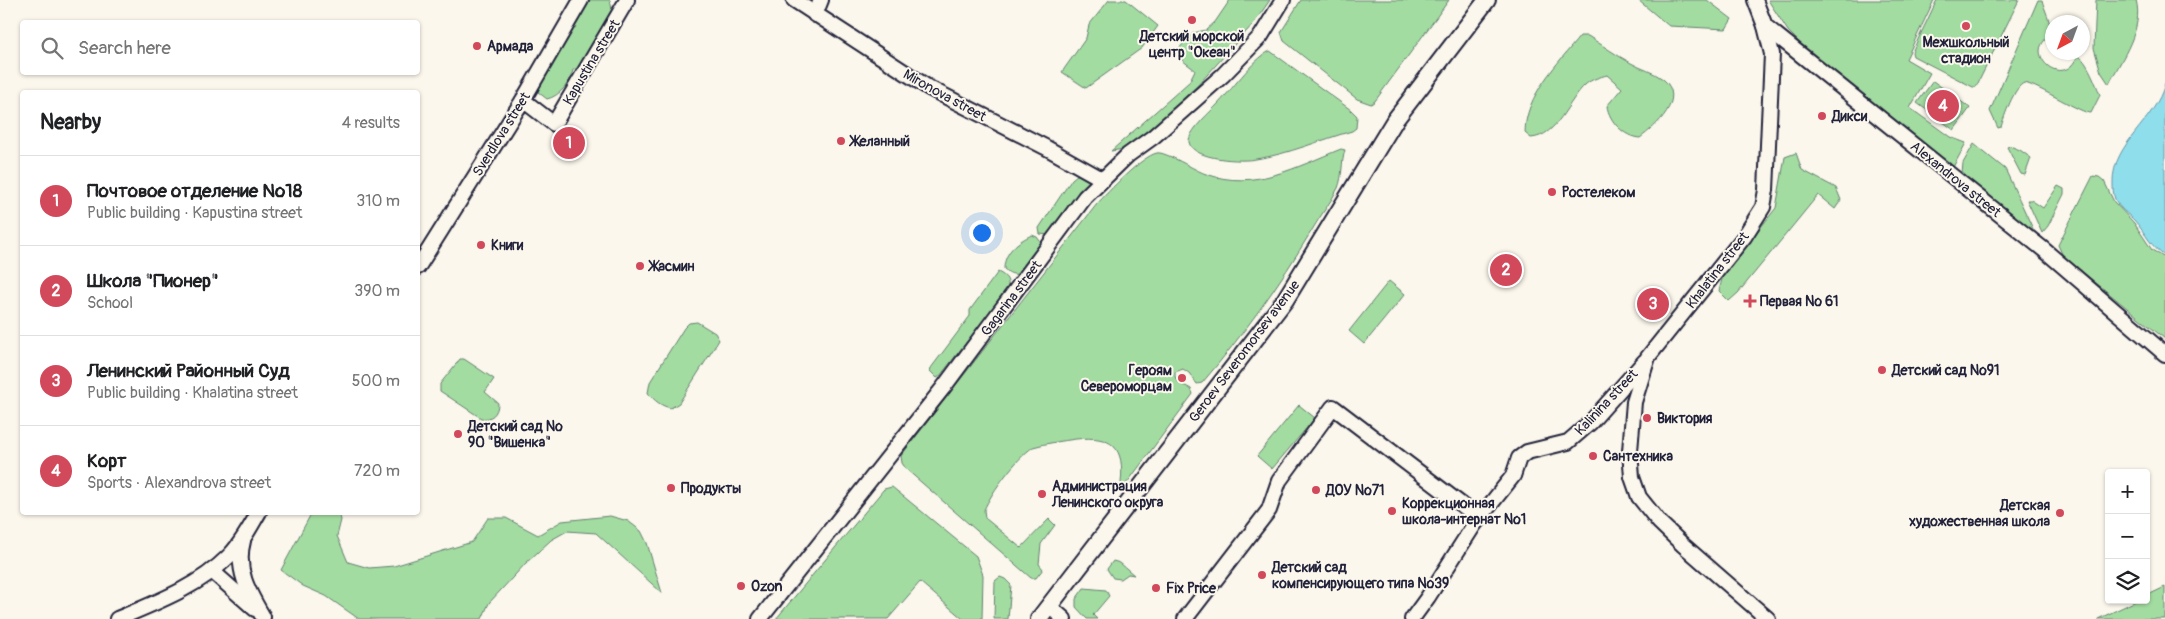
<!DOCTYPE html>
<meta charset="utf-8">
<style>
body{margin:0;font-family:Pangolin,sans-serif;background:#f2f2f2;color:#202124}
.controls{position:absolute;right:15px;bottom:15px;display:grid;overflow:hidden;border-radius:5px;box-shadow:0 1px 4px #0004}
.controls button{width:45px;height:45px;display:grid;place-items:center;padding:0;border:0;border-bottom:1px solid #e0e0e0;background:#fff;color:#202124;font:25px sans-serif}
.compass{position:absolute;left:2045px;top:15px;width:45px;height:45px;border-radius:50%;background:#fff;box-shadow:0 1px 4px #0004;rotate:221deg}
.you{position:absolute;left:981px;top:232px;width:18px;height:18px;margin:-12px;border:4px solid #fff;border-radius:50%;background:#1a73e8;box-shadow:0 0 0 8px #1a73e833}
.badge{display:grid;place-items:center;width:32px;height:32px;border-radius:50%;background:#d1495b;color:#fff;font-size:16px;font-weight:700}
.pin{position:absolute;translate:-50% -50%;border:2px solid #fff;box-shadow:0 1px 5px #0006}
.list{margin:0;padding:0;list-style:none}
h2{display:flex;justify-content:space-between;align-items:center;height:65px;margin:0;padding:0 20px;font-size:21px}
h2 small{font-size:16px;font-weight:400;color:#757577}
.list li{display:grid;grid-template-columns:32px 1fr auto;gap:15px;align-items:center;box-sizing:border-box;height:90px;padding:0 20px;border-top:1px solid #e0e0e0}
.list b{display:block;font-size:19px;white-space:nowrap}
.list p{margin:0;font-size:16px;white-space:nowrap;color:#757577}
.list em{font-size:16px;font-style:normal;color:#757577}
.icon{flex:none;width:28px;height:28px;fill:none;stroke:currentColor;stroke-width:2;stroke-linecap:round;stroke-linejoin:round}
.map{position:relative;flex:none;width:2165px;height:619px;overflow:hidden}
.search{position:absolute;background:#fff;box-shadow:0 1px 4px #0004;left:20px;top:20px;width:400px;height:55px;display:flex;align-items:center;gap:12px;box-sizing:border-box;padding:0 18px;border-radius:5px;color:#757577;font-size:19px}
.panel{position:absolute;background:#fff;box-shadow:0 1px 4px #0004;left:20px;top:90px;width:400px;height:425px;border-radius:5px}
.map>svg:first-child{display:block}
.green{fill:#a3dca1;stroke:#627f6e}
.water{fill:#8fdeec;stroke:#6393a5}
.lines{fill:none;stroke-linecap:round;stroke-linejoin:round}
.minor-casing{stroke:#22223b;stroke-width:18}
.major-casing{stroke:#22223b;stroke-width:20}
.minor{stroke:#fbf7ec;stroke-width:14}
.major{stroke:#fbf7ec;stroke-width:16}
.poi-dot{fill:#d1495b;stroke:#fbf7ec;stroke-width:2}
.labels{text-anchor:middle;stroke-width:4;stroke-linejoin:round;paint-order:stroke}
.poi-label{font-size:14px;font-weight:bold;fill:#22223b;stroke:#fbf7ec;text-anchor:start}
.street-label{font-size:14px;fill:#22223b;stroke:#fbf7ec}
</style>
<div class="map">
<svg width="2165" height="619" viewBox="0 0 2165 619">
<rect width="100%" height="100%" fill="#fbf7ec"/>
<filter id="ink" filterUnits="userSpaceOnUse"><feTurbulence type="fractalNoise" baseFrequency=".02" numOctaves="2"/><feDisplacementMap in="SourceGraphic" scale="10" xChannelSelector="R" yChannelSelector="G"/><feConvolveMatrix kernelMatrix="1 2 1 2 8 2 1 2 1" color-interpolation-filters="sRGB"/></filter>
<g filter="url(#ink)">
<g class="green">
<path d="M587,0H610L613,14L580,67L573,70C570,83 560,96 547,99L538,92L544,74Z"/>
<path d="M1109,0H1126L1158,26L1142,48L1086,88L1062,72L1086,38L1089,25Z"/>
<path d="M1230,0H1270L1254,23L1198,85L1161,120L1124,149L1111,151L1189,82L1195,70L1174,54L1193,33L1206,30L1215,22Z"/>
<path d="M1301,0H1449L1375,101L1371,104L1357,99L1284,41L1281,32Z"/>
<path d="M1638,0H1707L1732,19L1726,29L1669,26Z"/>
<path d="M1768,0H1934L1906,59L1930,73L1910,108L1950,137L1966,143L1952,169L1802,45L1788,31Z"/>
<path d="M1937,0H2019L1976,87H1973L1913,56L1912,52Z"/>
<path d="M2038,0H2042C2044,9 2051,21 2050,30C2049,38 2040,42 2040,51C2041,66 2059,77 2071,66C2074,63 2076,59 2078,56C2086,58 2097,86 2100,95L2091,113C2082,114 2040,86 2024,83C2014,87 2004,117 2001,127L1998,128L1990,111Z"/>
<path d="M2096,0H2136C2144,29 2122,58 2109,84L2101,72L2094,48Z"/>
<path d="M1580,36H1588C1602,45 1616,55 1631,63C1641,69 1654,72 1663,79C1687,99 1656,126 1640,138C1624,137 1609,121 1607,106L1622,88L1607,75C1600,77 1592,79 1586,84C1568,100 1558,136 1531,138L1525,133C1525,95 1558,64 1580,36Z"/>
<path d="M1270,51L1351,110L1357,116L1356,128L1352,131C1320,140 1289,154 1256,159C1243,162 1192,160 1189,142C1188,132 1209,113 1216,106C1231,91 1252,60 1270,51Z"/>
<path d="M1933,81L1970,108L1954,130L1917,103Z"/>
<path d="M1974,144L2005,169L2034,231L2027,230L1962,174L1963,163Z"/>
<path d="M2010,146L2020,150L2031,158L2025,175L2021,174L2007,147Z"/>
<path d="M1341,149L1345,150C1341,163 1343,175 1338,188C1331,202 1320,216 1312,230C1279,285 1243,335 1202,383L1197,384L1189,373L1183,369L1175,372C1174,384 1183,384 1191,389L1193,394L1124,487L1121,483C1125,447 1112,435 1076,439C1062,441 1047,443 1033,447C1016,459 992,491 984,510L985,518L1021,548L1049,519L1055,525L1041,544L1039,564L1043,569L1036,578H1031L906,469L902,463L901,456L921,430L1097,204C1108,192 1142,156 1157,153C1165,151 1196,171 1206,174C1255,191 1296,167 1341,149Z"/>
<path d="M1796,153L1802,170L1836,188L1841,200L1835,209L1818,195L1738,293L1729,301L1719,291L1723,275L1776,208L1785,157Z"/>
<path d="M1082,174L1089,178L1091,182L1049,235L1040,234L1039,228L1072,179L1077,175Z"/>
<path d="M2093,176L2099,177L2104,181L2114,202L2134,223L2152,250L2165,258V339L2063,256L2058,245Z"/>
<path d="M2058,186L2064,189V194L2048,226L2042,233L2027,200H2031L2043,208Z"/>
<path d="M1032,235L1037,237L1042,244L1019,274C1013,275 1009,273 1004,269C1004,252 1018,241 1032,235Z"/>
<path d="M998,272C1007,277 1010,280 1007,290L940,376L937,378L930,371L931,368L970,316V310Z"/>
<path d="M1389,281L1405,294L1364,344L1349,331Z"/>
<path d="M697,322L715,333L719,340L679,403L671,408C661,406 655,401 648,393L650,382L684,328L689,323Z"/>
<path d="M460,359H464L494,379L485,392L498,403C498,414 491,420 481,418L440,391V384Z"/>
<path d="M1299,405L1315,418L1272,469L1257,456Z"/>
<path d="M892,487L976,556L983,575L982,619H963L920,582L888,619H776L884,489Z"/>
<path d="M312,512L339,513L341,520L337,536L348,562L369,568L394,566L472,542L488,518H506L538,535L562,521L610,516L628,521L641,531L647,543L662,593L596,533L567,531L551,540L526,563L489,603L482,619H359L326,596L303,586L281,570Z"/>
<path d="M1113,561L1120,563L1134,575L1128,574L1121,579L1113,578L1107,569Z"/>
<path d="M1000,577L1005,579L1011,585L1008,619H994L995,581Z"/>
<path d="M2165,587V619H2098L2138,600H2146V596Z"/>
<path d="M1084,588L1106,590L1109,596L1093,615L1097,619H1087L1076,607V599Z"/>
</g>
<path class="water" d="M2165,83V256C2151,247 2146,234 2135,221C2128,214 2119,208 2115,199C2113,194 2113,188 2113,183C2112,143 2156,121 2165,83Z"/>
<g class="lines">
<defs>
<g id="minor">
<path d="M794,0L929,88L1045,147L1102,179"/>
<path d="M1755,0L1765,26L1772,54L1766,190L1763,207L1744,237L1648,357L1634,402L1630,451L1632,477L1639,497L1659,522L1683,545L1768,619"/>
<path d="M815,15L821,0"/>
<path d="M1765,26L2043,249L2165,354"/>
<path d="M523,100L554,124L627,0"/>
<path d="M418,267L523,100L581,0"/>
<path d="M243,541C235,570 249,593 263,617"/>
<path d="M212,571L255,609"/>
<path d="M1049,606L1064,619"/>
<path d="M117,619C155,603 198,587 228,557C241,545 250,527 259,512"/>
<path d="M760,619L943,388L1085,197L1128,155L1153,137L1223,75L1261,36L1283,0"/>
<path d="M1185,619L1269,510L1279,481L1333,407L1479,518"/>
<path d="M1412,619L1428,597L1474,525L1513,476L1519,458L1527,452L1568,442L1590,423L1645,361"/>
</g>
<path id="major" d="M1039,619L1285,300L1395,120L1487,0"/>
</defs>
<use href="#minor" class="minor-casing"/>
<use href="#major" class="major-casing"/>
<use href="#minor" class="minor"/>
<use href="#major" class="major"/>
</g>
</g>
<g class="poi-dot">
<circle cx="1192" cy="20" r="5"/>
<circle cx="1966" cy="26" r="5"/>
<circle cx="477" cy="46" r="5"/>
<circle cx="1822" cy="116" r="5"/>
<circle cx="841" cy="141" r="5"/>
<circle cx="1552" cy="192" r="5"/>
<circle cx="481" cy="245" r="5"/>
<circle cx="640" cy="266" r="5"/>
<path d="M1747.5 293.5h5v5h5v5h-5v5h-5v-5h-5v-5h5z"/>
<circle cx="1882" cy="370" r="5"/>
<circle cx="1182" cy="378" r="5"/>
<circle cx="1647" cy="418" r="5"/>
<circle cx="458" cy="434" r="5"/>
<circle cx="1593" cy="456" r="5"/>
<circle cx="671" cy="488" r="5"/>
<circle cx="1316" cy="490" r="5"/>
<circle cx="1042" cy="494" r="5"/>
<circle cx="1392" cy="511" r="5"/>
<circle cx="2060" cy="513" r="5"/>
<circle cx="1262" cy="575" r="5"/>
<circle cx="741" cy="586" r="5"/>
<circle cx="1156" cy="588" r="5"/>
</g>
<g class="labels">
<g class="poi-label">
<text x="1192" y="41" text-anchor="middle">Детский морской<tspan x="1192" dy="16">центр "Океан"</tspan></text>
<text x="1966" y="47" text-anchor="middle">Межшкольный<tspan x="1966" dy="16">стадион</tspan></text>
<text x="487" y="51">Армада</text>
<text x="1832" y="121">Дикси</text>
<text x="851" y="146">Желанный</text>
<text x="1562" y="197">Ростелеком</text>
<text x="491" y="250">Книги</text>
<text x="650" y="271">Жасмин</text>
<text x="1760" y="306">Первая № 61</text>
<text x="1172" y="375" text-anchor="end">Героям<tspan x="1172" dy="16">Cевероморцам</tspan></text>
<text x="1892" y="375">Детский сад №91</text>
<text x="1657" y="423">Виктория</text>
<text x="468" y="431">Детский сад №<tspan x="468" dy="16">90 "Вишенка"</tspan></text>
<text x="1603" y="461">Сантехника</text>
<text x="1052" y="491">Администрация<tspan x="1052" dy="16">Ленинского округа</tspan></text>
<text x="681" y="493">Продукты</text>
<text x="1326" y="495">ДОУ №71</text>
<text x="1402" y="508">Коррекционная<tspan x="1402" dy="16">школа-интернат №1</tspan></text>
<text x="2050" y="510" text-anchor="end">Детская<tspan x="2050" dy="16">художественная школа</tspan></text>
<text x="1272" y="572">Детский сад<tspan x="1272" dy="16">компенсирующего типа №39</tspan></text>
<text x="751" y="591">Ozon</text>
<text x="1166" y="593">Fix Price</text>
</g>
<g class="street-label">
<text transform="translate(591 62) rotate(-59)" y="5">Kapustina street</text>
<text transform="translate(945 95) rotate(29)" y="5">Mironova street</text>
<text transform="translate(501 134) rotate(-58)" y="5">Sverdlova street</text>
<text transform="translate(1956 179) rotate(39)" y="5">Alexandrova street</text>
<text transform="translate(1717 270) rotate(-52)" y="5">Khalatina street</text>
<text transform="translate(1011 298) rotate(-53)" y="5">Gagarina street</text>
<text transform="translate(1244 351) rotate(-53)" y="5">Geroev Severomorsev avenue</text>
<text transform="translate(1606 402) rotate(-47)" y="5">Kalinina street</text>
</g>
</g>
</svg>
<div class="controls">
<button>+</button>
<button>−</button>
<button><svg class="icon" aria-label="layers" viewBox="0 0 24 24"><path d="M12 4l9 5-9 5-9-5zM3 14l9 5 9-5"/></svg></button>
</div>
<svg class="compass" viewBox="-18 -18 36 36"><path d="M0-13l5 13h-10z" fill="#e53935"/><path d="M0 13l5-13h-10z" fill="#757577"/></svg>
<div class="you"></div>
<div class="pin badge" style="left:569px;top:143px">1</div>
<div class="pin badge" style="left:1506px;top:270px">2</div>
<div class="pin badge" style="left:1653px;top:304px">3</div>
<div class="pin badge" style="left:1943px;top:106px">4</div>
<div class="search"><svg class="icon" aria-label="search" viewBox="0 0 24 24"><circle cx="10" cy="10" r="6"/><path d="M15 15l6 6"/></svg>Search here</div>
<section class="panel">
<h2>Nearby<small>4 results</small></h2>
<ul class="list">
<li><span class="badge">1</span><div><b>Почтовое отделение №18</b><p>Public building · Kapustina street</p></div><em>310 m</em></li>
<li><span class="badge">2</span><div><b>Школа &quot;Пионер&quot;</b><p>School</p></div><em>390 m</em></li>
<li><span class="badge">3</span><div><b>Ленинский Районный Суд</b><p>Public building · Khalatina street</p></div><em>500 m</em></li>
<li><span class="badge">4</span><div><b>Корт</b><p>Sports · Alexandrova street</p></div><em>720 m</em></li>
</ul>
</section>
</div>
